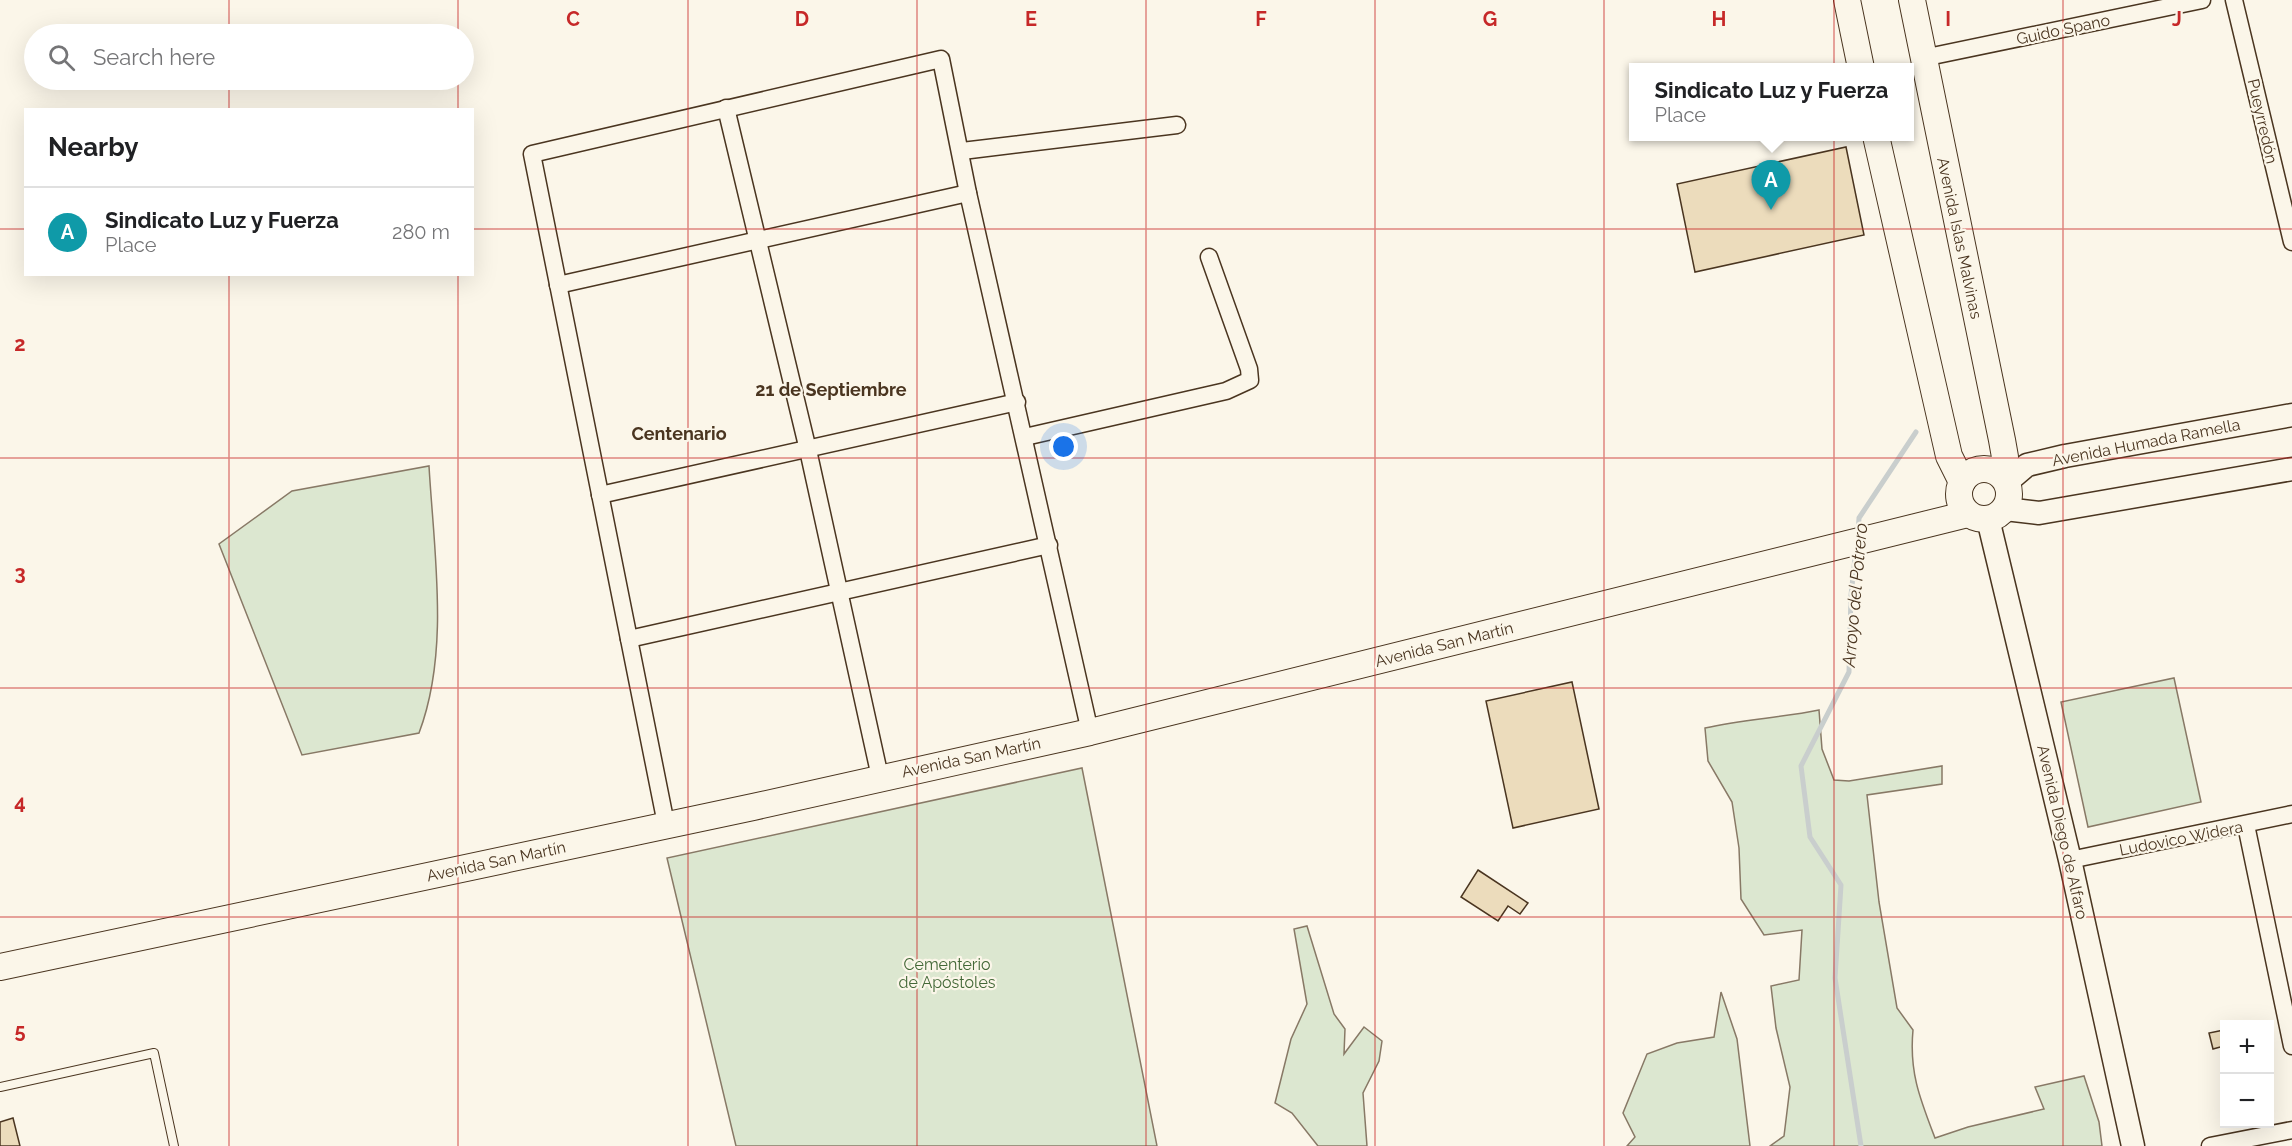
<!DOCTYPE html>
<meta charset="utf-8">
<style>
body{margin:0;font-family:Raleway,sans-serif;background:#f2f2f2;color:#202124}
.controls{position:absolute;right:18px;bottom:18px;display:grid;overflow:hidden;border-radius:0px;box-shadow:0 6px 24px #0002}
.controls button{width:54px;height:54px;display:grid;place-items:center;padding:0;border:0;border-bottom:2px solid #e0e0e0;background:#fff;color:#202124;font:30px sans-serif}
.you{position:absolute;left:1064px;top:447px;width:21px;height:21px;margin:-15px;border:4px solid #fff;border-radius:50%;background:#1a73e8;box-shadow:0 0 0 9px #1a73e833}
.badge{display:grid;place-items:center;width:39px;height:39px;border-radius:50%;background:#c62828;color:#fff;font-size:20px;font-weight:700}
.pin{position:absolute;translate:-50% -50px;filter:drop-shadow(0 2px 3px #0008)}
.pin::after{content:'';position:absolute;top:32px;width:21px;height:18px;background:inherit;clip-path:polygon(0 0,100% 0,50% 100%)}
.popup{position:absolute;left:1629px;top:63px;width:285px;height:78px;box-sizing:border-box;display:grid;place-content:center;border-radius:0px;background:#fff;filter:drop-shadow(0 2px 4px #0005);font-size:20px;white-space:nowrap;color:#757577}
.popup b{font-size:22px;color:#202124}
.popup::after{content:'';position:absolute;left:50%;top:100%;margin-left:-12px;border:12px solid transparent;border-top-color:#fff}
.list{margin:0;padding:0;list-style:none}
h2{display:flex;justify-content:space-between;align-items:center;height:78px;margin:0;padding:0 24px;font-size:26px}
h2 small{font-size:20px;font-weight:400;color:#757577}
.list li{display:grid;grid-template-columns:39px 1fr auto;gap:18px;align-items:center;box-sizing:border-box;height:90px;padding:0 24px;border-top:2px solid #e0e0e0}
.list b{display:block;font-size:22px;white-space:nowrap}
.list p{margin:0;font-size:20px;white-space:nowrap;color:#757577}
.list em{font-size:20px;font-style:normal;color:#757577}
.icon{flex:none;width:33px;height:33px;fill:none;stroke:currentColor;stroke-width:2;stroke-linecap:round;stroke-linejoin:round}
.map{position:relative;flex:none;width:2292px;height:1146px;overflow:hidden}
.search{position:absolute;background:#fff;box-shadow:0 6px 24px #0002;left:24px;top:24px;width:450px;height:66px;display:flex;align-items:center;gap:15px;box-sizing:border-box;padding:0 21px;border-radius:33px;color:#757577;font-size:22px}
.panel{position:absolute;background:#fff;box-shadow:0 6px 24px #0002;left:24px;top:108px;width:450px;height:168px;border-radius:0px}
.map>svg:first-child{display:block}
.green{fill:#dce7d0;stroke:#887966;stroke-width:1.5}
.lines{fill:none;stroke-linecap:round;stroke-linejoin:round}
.stream{stroke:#c9cecd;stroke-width:5}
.building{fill:#ecdcbc;stroke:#4a3520;stroke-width:1.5}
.lane-casing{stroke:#4a3520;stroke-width:10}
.street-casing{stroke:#4a3520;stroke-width:19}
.secondary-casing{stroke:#4a3520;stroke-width:25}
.primary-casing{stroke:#4a3520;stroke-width:28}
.lane{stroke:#fbf6e9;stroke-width:8}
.street{stroke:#fbf6e9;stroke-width:16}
.secondary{stroke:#fbf6e9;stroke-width:22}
.primary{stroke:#fbf6e9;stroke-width:26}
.grid{fill:none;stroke:#c62828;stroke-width:1.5;stroke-opacity:0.55}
.labels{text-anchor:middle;stroke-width:4.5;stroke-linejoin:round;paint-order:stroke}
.street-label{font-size:16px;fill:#4a3520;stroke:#fbf6e9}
.park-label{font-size:16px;fill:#436837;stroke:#fbf6e9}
.neighbourhood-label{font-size:18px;font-weight:bold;fill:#4a3520;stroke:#fbf6e9}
.water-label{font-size:18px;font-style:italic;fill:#4a3520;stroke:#fbf6e9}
.grid-label{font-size:20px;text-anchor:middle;font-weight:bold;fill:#c62828;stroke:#fbf6e9;stroke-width:4.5;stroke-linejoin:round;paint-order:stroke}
</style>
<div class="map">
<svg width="2292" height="1146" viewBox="0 0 2292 1146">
<rect width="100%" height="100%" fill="#fbf6e9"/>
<g class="green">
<path d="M429,466C434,553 450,651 419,733L302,755L219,544L292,491Z"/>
<path d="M2174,678L2201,802L2088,827L2061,702Z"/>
<path d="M1819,710L1822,749L1834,780L1849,781L1942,766V784L1867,795L1879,902L1897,1008L1913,1030C1909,1072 1920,1099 1935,1138L1968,1127L2044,1109L2035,1087L2084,1076L2099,1122L2102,1146H1770L1784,1136L1790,1087L1776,1028L1771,986L1799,980L1802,930L1764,935L1741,899L1739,848L1732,802L1708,761L1705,728C1743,719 1781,718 1819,710Z"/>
<path d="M1082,768L1157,1146H736L667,858Z"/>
<path d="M1307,926L1334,1014L1345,1029L1344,1054L1364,1027L1382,1041L1379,1061L1363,1093L1367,1146H1318L1292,1113L1275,1103L1291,1039L1307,1004L1294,929Z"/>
<path d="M1721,992L1737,1039L1750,1146H1627L1635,1137L1623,1113L1647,1054L1677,1043L1714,1037Z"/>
</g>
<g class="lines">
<g class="stream">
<path d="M1858,534L1859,518L1916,432"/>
<path d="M1856,549L1851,595L1849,672L1801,766L1810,837L1841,885L1835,978L1861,1146"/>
</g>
</g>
<g class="building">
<path d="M1846,147L1864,235L1695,272L1677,184Z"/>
<path d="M1572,682L1599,809L1513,828L1486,701Z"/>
<path d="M1478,870L1528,903L1520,914L1508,906L1498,921L1461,897Z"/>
<path d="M2224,1030V1046L2213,1049L2209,1033Z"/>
<path d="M13,1118L20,1146H0V1122Z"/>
</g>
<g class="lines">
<defs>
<path id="lane" d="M0,1087L154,1053L174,1146"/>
<g id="street">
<path d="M2234,0L2292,242"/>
<path d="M1923,58L2202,0"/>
<path d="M726,108L808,450L880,777"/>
<path d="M962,151L1177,125"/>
<path d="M558,285L968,193"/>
<path d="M1025,437L1226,391L1250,380L1249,369L1209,257"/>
<path d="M600,495L1017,402"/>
<path d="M629,639L1049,545"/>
<path d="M666,824L532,154L941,59L968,193L1090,732"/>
<path d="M2246,825L2292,1046"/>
<path d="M2070,860L2292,814"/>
<path d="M2210,1146L2292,1130"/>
</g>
<g id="secondary">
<path d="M2007,482L2027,465L2065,456L2292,415"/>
<path d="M2005,509L2039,513L2292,469"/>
<path d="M1988,519L2070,860L2133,1146"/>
</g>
<g id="primary">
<path d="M1847,0L1861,68"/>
<path d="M1912,0L2002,440L2005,457L2003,476"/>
<path d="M1876,136L1949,456L1962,482"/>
<circle cx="1984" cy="494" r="25"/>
<path d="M0,967L753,807L1090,732L1968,514"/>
</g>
</defs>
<use href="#lane" class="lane-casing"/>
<use href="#street" class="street-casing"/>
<use href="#secondary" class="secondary-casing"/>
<use href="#primary" class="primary-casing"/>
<use href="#lane" class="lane"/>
<use href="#street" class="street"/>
<use href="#secondary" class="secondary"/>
<use href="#primary" class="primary"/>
</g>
<path class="grid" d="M229,0V34M458,0V34M688,0V1146M917,0V1146M1146,0V1146M1375,0V1146M1604,0V1146M1834,0V1146M2063,0V1146M229,80V110M458,80V110M0,229H26M472,229H2292M229,274V1146M458,274V1146M0,458H2292M0,688H2292M0,917H2292"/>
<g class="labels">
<g class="street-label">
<text transform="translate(2063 29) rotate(-12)" y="6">Guido Spano</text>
<text transform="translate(2263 121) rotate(77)" y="6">Pueyrredón</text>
<text transform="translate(1960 238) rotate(78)" y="6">Avenida Islas Malvinas</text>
<text transform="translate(2146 442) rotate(-11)" y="6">Avenida Humada Ramella</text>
<text transform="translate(1444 644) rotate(-14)" y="6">Avenida San Martín</text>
<text transform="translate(971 757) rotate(-12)" y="6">Avenida San Martín</text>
<text transform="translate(2063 832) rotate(77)" y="6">Avenida Diego de Alfaro</text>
<text transform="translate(2181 838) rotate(-11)" y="6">Ludovico Widera</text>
<text transform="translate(496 861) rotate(-12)" y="6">Avenida San Martín</text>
</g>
<g class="park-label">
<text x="947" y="970">Cementerio<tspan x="947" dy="18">de Apóstoles</tspan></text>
</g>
<g class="neighbourhood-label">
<text x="831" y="396">21 de Septiembre</text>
<text x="679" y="440">Centenario</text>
</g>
<g class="water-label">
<text transform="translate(1855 595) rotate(-85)" y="6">Arroyo del Potrero</text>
</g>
</g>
<g class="grid-label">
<text x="573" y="26">C</text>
<text x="802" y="26">D</text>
<text x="1031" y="26">E</text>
<text x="1261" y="26">F</text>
<text x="1490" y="26">G</text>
<text x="1719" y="26">H</text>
<text x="1948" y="26">I</text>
<text x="2177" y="26">J</text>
<text x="20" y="351">2</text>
<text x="20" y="580">3</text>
<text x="20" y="809">4</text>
<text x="20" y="1038">5</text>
</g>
</svg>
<div class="controls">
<button>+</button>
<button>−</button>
</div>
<div class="you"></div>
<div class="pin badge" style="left:1771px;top:210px;background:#0f9aa8">A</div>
<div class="popup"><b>Sindicato Luz y Fuerza</b>Place</div>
<div class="search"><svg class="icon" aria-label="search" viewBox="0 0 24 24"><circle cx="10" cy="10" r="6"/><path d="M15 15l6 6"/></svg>Search here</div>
<section class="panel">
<h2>Nearby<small></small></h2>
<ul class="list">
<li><span class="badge" style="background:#0f9aa8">A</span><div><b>Sindicato Luz y Fuerza</b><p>Place</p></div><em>280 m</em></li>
</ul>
</section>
</div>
